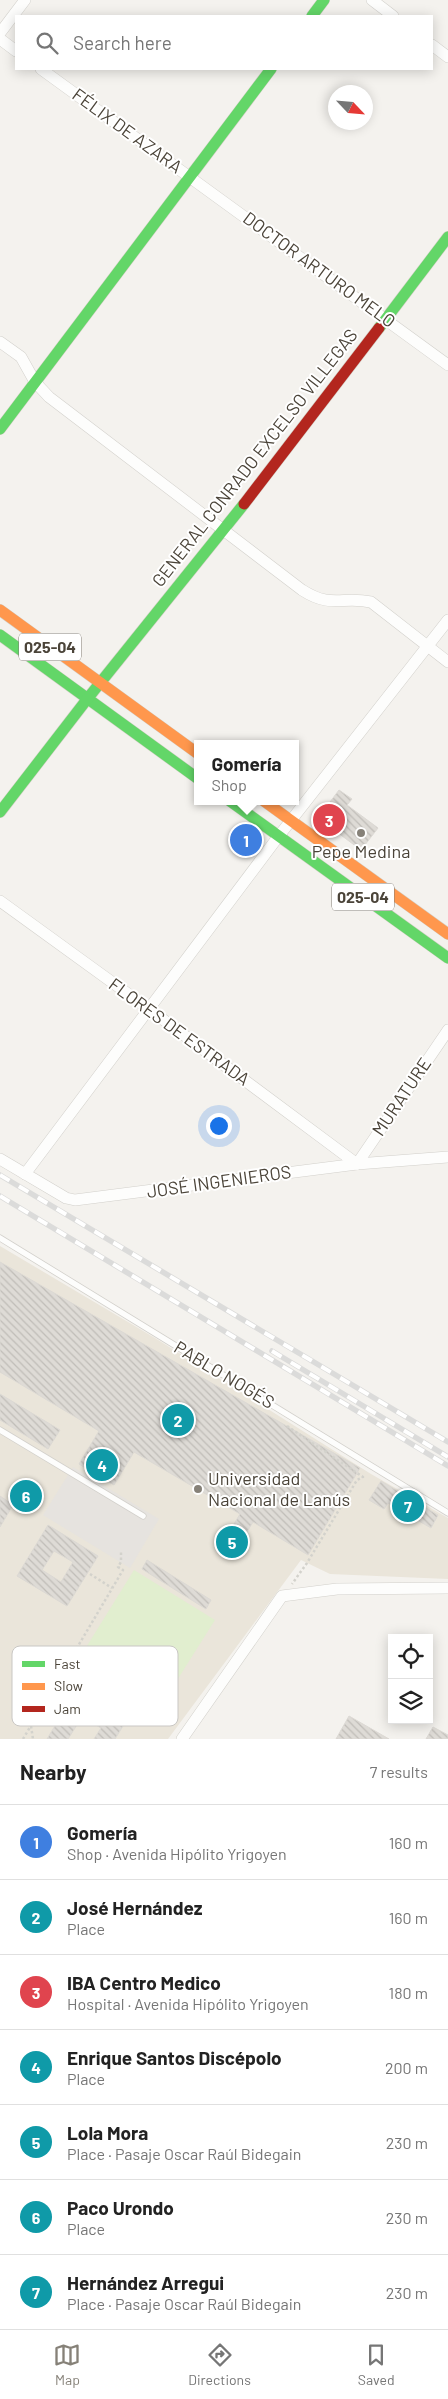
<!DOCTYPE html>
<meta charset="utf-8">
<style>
body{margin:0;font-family:Barlow,sans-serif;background:#f6f6f6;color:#222}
.controls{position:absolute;right:15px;bottom:15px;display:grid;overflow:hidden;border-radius:0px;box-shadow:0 2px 12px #0003}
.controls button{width:45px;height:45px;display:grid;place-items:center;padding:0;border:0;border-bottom:1px solid #e0e0e0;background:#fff;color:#222;font:25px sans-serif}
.compass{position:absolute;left:328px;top:85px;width:45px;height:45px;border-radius:50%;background:#fff;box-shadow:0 2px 12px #0003;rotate:116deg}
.you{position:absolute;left:218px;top:1125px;width:18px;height:18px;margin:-12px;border:4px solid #fff;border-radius:50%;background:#1a73e8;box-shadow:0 0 0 8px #1a73e833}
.badge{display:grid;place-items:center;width:32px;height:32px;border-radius:50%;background:#868178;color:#fff;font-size:16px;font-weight:700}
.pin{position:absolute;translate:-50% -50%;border:2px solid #fff;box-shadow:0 1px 5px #0006}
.popup{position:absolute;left:194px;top:740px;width:105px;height:65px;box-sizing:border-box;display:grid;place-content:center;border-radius:0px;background:#fff;filter:drop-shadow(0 1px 4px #0005);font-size:16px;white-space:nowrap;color:#767676}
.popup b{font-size:19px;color:#222}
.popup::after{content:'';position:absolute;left:50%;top:100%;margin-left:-10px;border:10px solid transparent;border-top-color:#fff}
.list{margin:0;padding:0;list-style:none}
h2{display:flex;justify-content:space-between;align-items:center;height:65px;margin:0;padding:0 20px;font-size:21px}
h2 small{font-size:16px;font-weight:400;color:#767676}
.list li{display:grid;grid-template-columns:32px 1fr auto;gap:15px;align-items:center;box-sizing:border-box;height:75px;padding:0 20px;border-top:1px solid #e0e0e0}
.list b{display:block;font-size:19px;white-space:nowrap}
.list p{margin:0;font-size:16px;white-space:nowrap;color:#767676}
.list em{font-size:16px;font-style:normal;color:#767676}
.icon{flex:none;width:28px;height:28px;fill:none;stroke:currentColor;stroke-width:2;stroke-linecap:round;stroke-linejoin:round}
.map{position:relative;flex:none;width:448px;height:1739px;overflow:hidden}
.search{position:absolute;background:#fff;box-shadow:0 2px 12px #0003;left:15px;right:15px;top:15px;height:55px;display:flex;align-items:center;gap:12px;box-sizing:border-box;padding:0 18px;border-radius:0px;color:#767676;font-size:19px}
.sheet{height:590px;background:#fff}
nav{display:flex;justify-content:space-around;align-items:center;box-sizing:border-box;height:70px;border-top:1px solid #e0e0e0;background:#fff;font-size:14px;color:#767676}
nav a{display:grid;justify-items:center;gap:2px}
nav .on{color:#868178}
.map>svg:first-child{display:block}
.education{fill:#eae5da}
.grass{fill:#e1eecf}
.parking{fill:#e6e3df}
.building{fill:url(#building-back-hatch);stroke:#dcd9d4;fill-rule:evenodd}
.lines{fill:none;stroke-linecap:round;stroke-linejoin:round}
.lane-casing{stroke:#d2d0cb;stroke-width:7}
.street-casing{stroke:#d2d0cb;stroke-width:12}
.fast-casing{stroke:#d3cfc5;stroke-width:12}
.slow-casing{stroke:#d3cfc5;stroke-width:12}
.jam-casing{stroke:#d3cfc5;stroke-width:12}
.path{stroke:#d3d2cc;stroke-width:2.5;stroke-dasharray:2.5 2.5;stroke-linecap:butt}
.lane{stroke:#fdfdfc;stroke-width:5.5}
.street{stroke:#fdfdfc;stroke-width:11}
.fast{stroke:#63d668;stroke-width:11}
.slow{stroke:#ff974d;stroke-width:11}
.jam{stroke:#b3261e;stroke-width:11}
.rail-casing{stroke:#dbdbda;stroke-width:5.5}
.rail{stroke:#fff;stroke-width:4;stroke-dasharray:11;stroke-linecap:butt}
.poi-dot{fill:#868178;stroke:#fff;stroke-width:2}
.labels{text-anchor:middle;stroke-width:4;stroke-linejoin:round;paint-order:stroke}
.shield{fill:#fff;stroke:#817c74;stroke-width:1}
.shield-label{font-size:16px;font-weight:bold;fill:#4b4439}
.street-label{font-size:18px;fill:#4b4439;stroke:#fff}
.poi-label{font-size:18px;fill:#4b4439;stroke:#fff}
.key{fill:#fff;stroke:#c9c7c4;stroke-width:1}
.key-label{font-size:14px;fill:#4b4439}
</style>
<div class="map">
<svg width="448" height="1739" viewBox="0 0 448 1739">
<defs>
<pattern id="building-back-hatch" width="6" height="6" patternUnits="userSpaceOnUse" patternTransform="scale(1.25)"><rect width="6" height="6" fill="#dedbd6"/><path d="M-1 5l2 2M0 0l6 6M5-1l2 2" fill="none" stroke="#c0bdb8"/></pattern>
</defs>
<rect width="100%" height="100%" fill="#f4f2ee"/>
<path class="education" d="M0,1246L155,1338L371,1474L448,1518V1579L330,1574L301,1560L168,1739H0Z"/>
<path class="grass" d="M134,1570L215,1620L152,1720L72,1670Z"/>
<path class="parking" d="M73,1467L159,1519L130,1568L43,1515Z"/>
<g class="building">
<path d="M339,790L352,799L347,805L378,828L361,850L318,818Z"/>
<path d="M0,1262L360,1468L308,1555L253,1522L233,1555L220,1547L240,1514L134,1452L114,1485L79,1464L99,1431L0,1372Z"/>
<path d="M0,1394L60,1430L48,1449L0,1420Z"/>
<path d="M381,1481L438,1515L431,1528L388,1503L384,1509L369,1500Z"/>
<path d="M23,1489L34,1495L29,1504L17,1497Z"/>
<path d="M0,1496L13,1505L0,1527Z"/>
<path d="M48,1525L98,1556L67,1606L17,1576ZM54,1551L73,1562L61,1582L42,1570Z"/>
<path d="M147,1560L211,1600L206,1609L142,1569Z"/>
<path d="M76,1691L126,1721L115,1739H94L101,1728L82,1717L68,1739H47Z"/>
<path d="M349,1716L389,1739H336Z"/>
<path d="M433,1727L448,1735V1739H426Z"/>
</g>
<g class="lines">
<defs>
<g id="lane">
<path d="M0,1238L448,1513"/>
<path d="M0,1430L143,1516"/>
</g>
<g id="street">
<path d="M372,0L393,16"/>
<path d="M0,33L25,0"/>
<path d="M0,39L16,51"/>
<path d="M432,45L448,57"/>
<path d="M41,69L448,365"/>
<path d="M0,342L21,357L35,382L49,397L302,590C332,609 341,596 371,602L448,662"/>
<path d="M0,901L149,1009L357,1164"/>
<path d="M0,1159L66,1198L75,1200L357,1164L448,1157"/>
<path d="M357,1164L448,1030"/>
<path d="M25,1174L278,837L448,620"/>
<path d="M182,1739L282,1596L337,1589L448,1588"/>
</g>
<g id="fast">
<path d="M312,16L324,0"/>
<path d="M379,328L448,237"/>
<path d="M0,429L271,69"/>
<path d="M0,635L197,778"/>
<path d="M230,801L448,958"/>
<path d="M0,812L88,698L244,504"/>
</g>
<g id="slow">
<path d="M0,610L197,753"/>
<path d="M264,801L448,934"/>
</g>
<path id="jam" d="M244,504L379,328"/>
</defs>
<use href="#lane" class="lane-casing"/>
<use href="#street" class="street-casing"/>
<use href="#fast" class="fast-casing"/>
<use href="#slow" class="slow-casing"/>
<use href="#jam" class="jam-casing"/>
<g class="path">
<path d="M287,1426L363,1477L357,1480L307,1563L292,1584"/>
<path d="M90,1574L112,1588"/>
<path d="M31,1726L33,1739"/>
<path d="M23,1739L123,1570L118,1567L121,1562V1552"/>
</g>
<use href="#lane" class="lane"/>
<use href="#street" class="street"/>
<use href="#fast" class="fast"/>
<use href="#slow" class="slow"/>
<use href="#jam" class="jam"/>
<defs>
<g id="rail">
<path d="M0,1175L448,1442"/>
<path d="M0,1196L448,1466"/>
<path d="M272,1351L448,1457"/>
</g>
</defs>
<use href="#rail" class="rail-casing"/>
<use href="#rail" class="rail"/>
</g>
<g class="poi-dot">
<circle cx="361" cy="833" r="5"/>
<circle cx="198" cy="1489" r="5"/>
</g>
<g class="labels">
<g class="shield">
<rect x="19" y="633.5" width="62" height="27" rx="4"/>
<rect x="332" y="883.5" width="62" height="27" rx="4"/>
</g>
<g class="shield-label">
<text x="50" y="653">025-04</text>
<text x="363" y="903">025-04</text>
</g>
<g class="street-label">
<text transform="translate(127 131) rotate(36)" y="6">FÉLIX DE AZARA</text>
<text transform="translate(319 270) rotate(36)" y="6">DOCTOR ARTURO MELO</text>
<text transform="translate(255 458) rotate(-52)" y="6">GENERAL CONRADO EXCELSO VILLEGAS</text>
<text transform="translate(179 1032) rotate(36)" y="6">FLORES DE ESTRADA</text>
<text transform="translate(402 1097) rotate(-56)" y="6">MURATURE</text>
<text transform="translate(219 1182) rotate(-8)" y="6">JOSÉ INGENIEROS</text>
<text transform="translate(224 1375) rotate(31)" y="6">PABLO NOGÉS</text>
</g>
<g class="poi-label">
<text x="361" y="858">Pepe Medina</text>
<text x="208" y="1485" text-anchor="start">Universidad<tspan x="208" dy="21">Nacional de Lanús</tspan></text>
</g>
</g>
<rect x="12" y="1646" width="166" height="80" rx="8" class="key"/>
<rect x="22" y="1661" width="23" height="6" fill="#63d668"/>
<rect x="22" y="1683" width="23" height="7" fill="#ff974d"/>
<rect x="22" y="1706" width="23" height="6" fill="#b3261e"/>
<g class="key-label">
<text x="54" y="1669">Fast</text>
<text x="54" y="1691">Slow</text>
<text x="54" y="1714">Jam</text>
</g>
</svg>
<div class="controls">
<button><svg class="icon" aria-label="locate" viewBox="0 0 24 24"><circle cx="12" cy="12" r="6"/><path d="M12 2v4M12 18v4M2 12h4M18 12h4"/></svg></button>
<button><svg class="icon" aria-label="layers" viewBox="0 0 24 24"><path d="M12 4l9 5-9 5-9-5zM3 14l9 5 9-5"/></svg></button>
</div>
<svg class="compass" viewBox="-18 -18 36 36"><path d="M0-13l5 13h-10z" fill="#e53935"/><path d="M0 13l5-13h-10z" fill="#767676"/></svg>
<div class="you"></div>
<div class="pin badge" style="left:246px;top:840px;background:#3f7fe0">1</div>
<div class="popup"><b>Gomería</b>Shop</div>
<div class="pin badge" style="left:178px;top:1420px;background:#0f9aa8">2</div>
<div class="pin badge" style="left:329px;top:820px;background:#e0444e">3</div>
<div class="pin badge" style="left:102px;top:1465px;background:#0f9aa8">4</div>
<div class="pin badge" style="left:232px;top:1542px;background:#0f9aa8">5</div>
<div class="pin badge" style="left:26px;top:1496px;background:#0f9aa8">6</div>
<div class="pin badge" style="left:408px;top:1506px;background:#0f9aa8">7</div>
<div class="search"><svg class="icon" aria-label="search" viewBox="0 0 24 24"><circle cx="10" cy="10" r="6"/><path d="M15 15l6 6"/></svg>Search here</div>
</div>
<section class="sheet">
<h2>Nearby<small>7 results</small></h2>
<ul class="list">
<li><span class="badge" style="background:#3f7fe0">1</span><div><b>Gomería</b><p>Shop · Avenida Hipólito Yrigoyen</p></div><em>160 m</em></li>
<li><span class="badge" style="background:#0f9aa8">2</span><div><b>José Hernández</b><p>Place</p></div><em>160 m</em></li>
<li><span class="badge" style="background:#e0444e">3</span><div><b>IBA Centro Medico</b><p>Hospital · Avenida Hipólito Yrigoyen</p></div><em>180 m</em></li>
<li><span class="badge" style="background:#0f9aa8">4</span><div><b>Enrique Santos Discépolo</b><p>Place</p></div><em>200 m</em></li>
<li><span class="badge" style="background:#0f9aa8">5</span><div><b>Lola Mora</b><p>Place · Pasaje Oscar Raúl Bidegain</p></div><em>230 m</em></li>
<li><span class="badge" style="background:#0f9aa8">6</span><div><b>Paco Urondo</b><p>Place</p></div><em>230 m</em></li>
<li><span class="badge" style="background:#0f9aa8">7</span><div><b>Hernández Arregui</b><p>Place · Pasaje Oscar Raúl Bidegain</p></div><em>230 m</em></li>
</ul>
</section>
<nav>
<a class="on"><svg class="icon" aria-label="map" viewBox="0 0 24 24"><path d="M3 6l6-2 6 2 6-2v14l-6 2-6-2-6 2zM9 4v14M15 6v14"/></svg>Map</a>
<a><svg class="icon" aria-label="directions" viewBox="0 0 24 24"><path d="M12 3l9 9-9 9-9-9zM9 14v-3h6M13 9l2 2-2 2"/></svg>Directions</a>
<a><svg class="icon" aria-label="saved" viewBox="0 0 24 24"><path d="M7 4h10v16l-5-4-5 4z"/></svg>Saved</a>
</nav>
